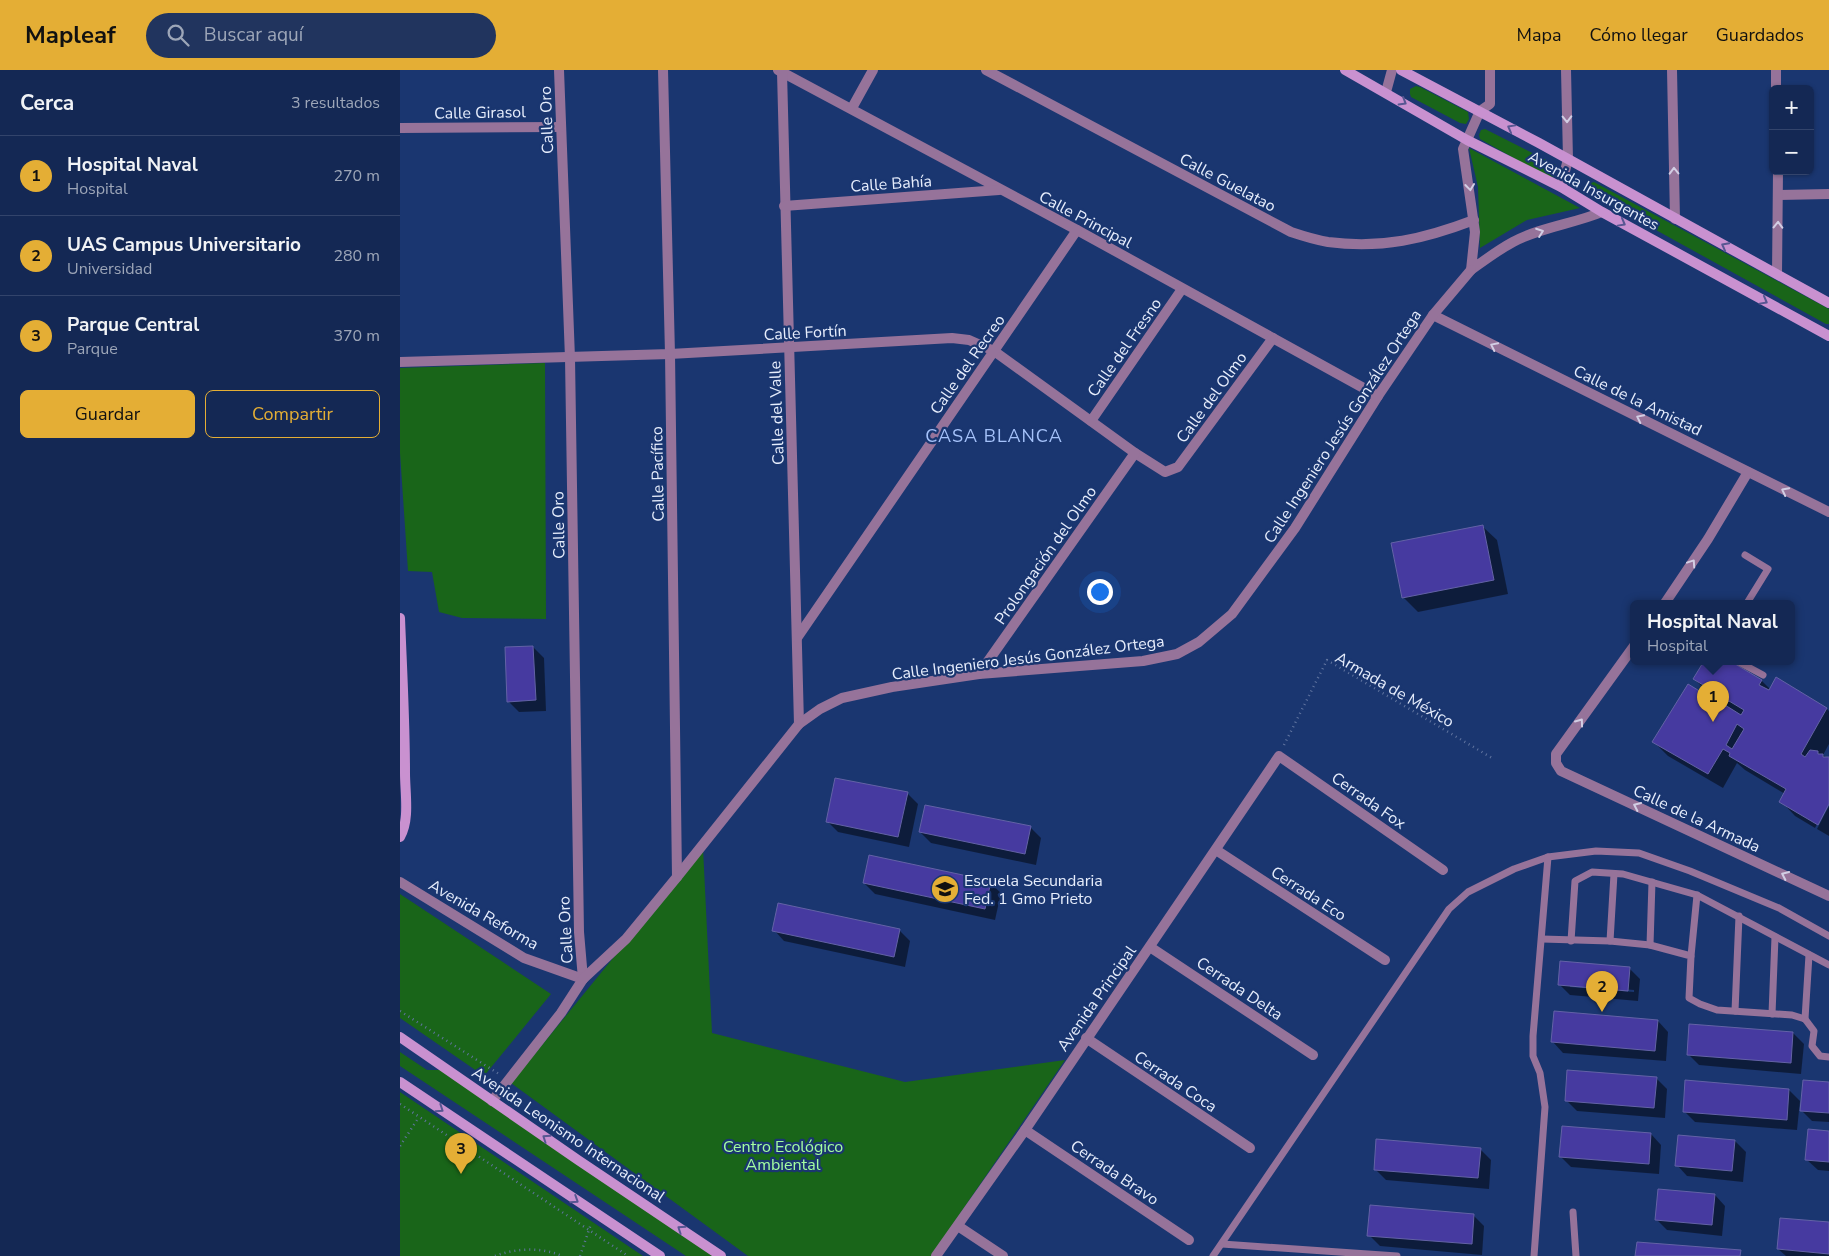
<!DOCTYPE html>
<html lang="es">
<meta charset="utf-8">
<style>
body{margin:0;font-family:"Nunito Sans",sans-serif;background:#21345e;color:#f1f3f6}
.controls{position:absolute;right:15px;top:15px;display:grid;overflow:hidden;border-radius:8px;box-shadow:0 1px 4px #0004}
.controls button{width:45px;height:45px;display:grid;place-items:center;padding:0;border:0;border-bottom:1px solid #33446b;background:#142854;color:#f1f3f6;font:25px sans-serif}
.you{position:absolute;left:699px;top:521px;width:18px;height:18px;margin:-12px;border:4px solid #fff;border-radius:50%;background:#1a73e8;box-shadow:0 0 0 8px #1a73e833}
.badge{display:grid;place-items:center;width:32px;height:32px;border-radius:50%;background:#e4ae35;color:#111;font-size:16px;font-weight:700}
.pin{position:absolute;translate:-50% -41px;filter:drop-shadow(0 1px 2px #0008)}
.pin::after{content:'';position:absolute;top:26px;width:18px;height:15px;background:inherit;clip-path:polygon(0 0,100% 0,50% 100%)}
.popup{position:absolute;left:1230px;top:530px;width:165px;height:65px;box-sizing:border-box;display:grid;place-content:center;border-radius:8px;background:#142854;filter:drop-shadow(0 1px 4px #0005);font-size:16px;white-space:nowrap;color:#9da6b8}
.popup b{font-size:19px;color:#f1f3f6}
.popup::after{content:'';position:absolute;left:50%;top:100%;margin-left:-10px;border:10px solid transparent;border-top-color:#142854}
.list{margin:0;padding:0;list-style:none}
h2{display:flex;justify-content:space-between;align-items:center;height:65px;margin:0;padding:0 20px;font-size:21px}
h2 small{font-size:16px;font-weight:400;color:#9da6b8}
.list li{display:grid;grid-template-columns:32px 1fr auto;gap:15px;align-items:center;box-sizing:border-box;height:80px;padding:0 20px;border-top:1px solid #33446b}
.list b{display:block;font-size:19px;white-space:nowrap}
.list p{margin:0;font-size:16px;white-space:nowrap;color:#9da6b8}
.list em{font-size:16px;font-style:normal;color:#9da6b8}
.actions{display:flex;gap:10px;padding:15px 20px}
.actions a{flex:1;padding:11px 0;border:1px solid #e4ae35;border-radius:8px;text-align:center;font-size:18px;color:#e4ae35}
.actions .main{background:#e4ae35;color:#111}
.icon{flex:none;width:28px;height:28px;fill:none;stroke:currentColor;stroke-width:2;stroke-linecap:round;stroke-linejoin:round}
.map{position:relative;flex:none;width:1429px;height:1186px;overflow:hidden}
header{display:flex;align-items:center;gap:30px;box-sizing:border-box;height:70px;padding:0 25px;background:#e4ae35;color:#111}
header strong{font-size:24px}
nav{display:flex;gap:28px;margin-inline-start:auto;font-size:18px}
.search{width:350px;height:45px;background:#21345e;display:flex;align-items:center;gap:12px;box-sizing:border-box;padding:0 18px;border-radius:28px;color:#9da6b8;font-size:19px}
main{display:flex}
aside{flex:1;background:#142854}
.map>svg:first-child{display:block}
.green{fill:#196519}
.shadow{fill:#0007;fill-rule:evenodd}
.building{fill:#463aa0;stroke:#6362a6;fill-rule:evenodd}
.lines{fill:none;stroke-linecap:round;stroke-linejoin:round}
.path{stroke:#6175a0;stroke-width:2.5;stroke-dasharray:1 4;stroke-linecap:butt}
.lane{stroke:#96739a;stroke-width:7}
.street{stroke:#96739a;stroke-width:10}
.secondary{stroke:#c991d0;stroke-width:10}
.oneway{stroke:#575692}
.oneway2{stroke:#d2cee4}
.labels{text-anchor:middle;stroke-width:4.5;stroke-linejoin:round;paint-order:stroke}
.street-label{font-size:16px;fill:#e6edfc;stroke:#1a3670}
.poi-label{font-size:16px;fill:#e6edfc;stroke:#1a3670;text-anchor:start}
.park-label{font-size:16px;fill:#a5fea0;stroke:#1a3670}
.neighbourhood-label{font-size:18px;letter-spacing:1px;fill:#a5c2fa;stroke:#1a3670}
</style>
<header>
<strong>Mapleaf</strong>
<div class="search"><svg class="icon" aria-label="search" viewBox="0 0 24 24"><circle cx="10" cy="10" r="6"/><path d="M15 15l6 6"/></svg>Buscar aquí</div>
<nav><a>Mapa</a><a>Cómo llegar</a><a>Guardados</a></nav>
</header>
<main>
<aside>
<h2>Cerca<small>3 resultados</small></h2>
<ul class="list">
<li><span class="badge">1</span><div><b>Hospital Naval</b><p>Hospital</p></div><em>270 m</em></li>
<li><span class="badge">2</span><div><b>UAS Campus Universitario</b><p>Universidad</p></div><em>280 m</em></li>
<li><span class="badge">3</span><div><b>Parque Central</b><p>Parque</p></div><em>370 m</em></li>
</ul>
<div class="actions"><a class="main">Guardar</a><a>Compartir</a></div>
</aside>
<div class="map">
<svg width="1429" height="1186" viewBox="0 0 1429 1186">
<rect width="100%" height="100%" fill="#1a3670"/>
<g class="green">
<path d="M1016,16L1020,17L1068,42L1069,49L1066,54L1060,53L1011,27L1010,24V19Z"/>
<path d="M1085,59L1156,95L1158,103L1151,109L1080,69L1079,65L1081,60Z"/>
<path d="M1069,78L1180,138L1127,150L1080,178L1078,117Z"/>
<path d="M1194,112L1429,239V254H1426L1189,123L1191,113Z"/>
<path d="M145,293L146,549L62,548L39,542L32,502L8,501L0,383V298Z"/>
<path d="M303,778L312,963L505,1012L665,990L531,1186H348L111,1013Z"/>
<path d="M0,824L151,924L84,1006L0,948Z"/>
<path d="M0,982L27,1000H45L323,1186H286L0,996Z"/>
<path d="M0,1022L243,1186H0Z"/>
</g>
<g class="shadow">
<path d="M1082,456L1097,470L1108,524L1018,542L1003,527Z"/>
<path d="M133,577L144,588L146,641L119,642L108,631Z"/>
<path d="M1305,591H1328L1362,611L1371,620L1427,639L1429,641V674L1423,685L1429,689V731L1415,758L1395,746L1381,731L1385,724L1345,700L1337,693L1323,718L1268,686L1254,672L1309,623L1294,609Z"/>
<path d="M507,723L518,734L509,777L438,762L428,752Z"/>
<path d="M1429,736V766L1417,759Z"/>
<path d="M631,758L641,768L636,795L531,773L520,762Z"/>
<path d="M464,813H590L601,823L595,850L475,824Z"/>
<path d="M374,860H499L510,871L505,897L384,871Z"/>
<path d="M1229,898L1240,909L1238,931L1170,925L1160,915ZM1170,915L1234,920V922L1170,917Z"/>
<path d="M1258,951L1268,962L1266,991L1163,983L1153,972Z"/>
<path d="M1393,963L1404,974L1401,1004L1299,995L1288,984Z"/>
<path d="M1256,1008L1267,1019L1265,1048L1177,1041L1166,1030Z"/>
<path d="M1429,1013V1052L1412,1051L1401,1040Z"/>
<path d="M1389,1020L1400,1031L1397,1060L1295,1052L1284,1041Z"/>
<path d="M1429,1062V1101L1418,1100L1407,1090Z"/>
<path d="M1251,1064L1261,1075L1259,1104L1171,1097L1160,1086Z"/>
<path d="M1335,1071L1346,1082L1343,1112L1287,1106L1277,1095Z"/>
<path d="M1080,1079L1091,1090L1089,1119L986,1110L975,1099Z"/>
<path d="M1315,1125L1325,1136L1322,1166L1267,1160L1257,1150Z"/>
<path d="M1073,1145L1084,1156L1082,1185L980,1176L969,1165Z"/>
<path d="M1429,1154V1186H1386L1378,1179Z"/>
</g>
<g class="building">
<path d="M1083,455L1094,510L1002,528L991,473Z"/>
<path d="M133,576L136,630L107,632L105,577Z"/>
<path d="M1304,591H1330L1362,610L1359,615L1369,620L1376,607L1427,638L1401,684L1405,687L1410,680L1418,681V684H1423V687H1429V734L1418,755L1379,732L1386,719L1329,686L1330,683L1323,679L1308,704L1252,672L1288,614L1306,625L1310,619L1293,609ZM1329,631L1344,640L1341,645L1325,635ZM1337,654L1344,659L1332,679L1326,675Z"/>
<path d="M435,708L508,722L498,767L426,752Z"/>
<path d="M525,735L631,756L625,784L519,762Z"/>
<path d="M469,785L591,811L585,839L463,813Z"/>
<path d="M378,833L500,859L494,887L372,861Z"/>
<path d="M1160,891L1230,897L1228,921L1158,915Z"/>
<path d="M1154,941L1258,950L1255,981L1151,972Z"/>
<path d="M1289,954L1393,962L1391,993L1287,985Z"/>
<path d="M1167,1000L1257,1007L1254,1038L1165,1031Z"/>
<path d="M1285,1010L1389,1019L1387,1050L1283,1042Z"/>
<path d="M1403,1010L1429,1012V1043L1400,1041Z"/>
<path d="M1162,1056L1251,1063L1249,1094L1159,1087Z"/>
<path d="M1408,1059L1429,1061V1092L1405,1090Z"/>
<path d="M1278,1065L1335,1070L1332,1101L1275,1096Z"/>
<path d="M976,1069L1081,1078L1078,1108L974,1100Z"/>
<path d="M1258,1119L1315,1124L1312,1155L1255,1150Z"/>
<path d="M970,1135L1074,1144L1072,1174L967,1166Z"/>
<path d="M1380,1148L1429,1152V1184L1377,1179Z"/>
<path d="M1237,1172L1341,1180L1340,1186H1235Z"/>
</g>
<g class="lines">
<g class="path">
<path d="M884,675L927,590L1092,688"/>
<path d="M0,941L99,1004"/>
<path d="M0,1034L228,1186"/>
<path d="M0,1076L19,1047"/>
<path d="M95,1186C116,1178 142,1177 162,1186"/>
<path d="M180,1186L191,1154"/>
</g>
<g class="lane">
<path d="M1345,485L1368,499L1347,533"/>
<path d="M1337,591L1363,605"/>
<path d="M1142,869L1210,871L1250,875L1291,886L1289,928L1300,934L1317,940L1392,945L1405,949L1414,961L1412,976L1420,986L1429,987"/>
<path d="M1171,871L1175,811L1192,802L1223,804L1297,825L1429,895"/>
<path d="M1210,871L1214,804"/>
<path d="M1250,875L1252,812"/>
<path d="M1291,886L1297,825"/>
<path d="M1335,941L1339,846"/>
<path d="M1372,944L1375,867"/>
<path d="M1405,949L1409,885"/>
<path d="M1173,1142L1176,1186"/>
<path d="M822,1174L997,1186"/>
<path d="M813,1186L1049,839L1068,822L1114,799L1148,787L1196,781L1239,783L1290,801L1379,838L1429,866"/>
<path d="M1134,1186L1145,1037L1140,1003L1133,986V966L1148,787"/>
</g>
<g class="street">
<path d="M159,0L170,288L179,862L183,909"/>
<path d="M263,0L270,284L277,807"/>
<path d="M378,0L677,160L978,326"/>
<path d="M586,0L891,162C903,166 916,170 928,172C982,179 1024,169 1074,150"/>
<path d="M1090,0V34L1080,41L1063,79L1075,162L1071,200C1085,190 1098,180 1113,172C1141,157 1173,154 1202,142"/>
<path d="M1272,0L1275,149"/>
<path d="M1376,0V19"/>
<path d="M382,2L399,654"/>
<path d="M986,22L992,0"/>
<path d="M452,38L473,0"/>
<path d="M0,58L161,57"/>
<path d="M1161,117L1168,89L1166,0"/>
<path d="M1379,125L1429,124"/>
<path d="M384,136L599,120"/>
<path d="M1377,204L1378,101"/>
<path d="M1033,245L1429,442"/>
<path d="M0,292L270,284L552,268L569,270L594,281L735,383L765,402L778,397L873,268"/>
<path d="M691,351L782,219"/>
<path d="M1265,533L1308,469L1348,402"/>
<path d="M397,568L677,160"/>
<path d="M1234,576L1156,684V693L1161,701L1429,826"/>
<path d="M579,604L735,383"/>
<path d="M816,780L985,890"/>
<path d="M0,812L124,888L183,909"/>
<path d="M750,877L913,985"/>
<path d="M686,968L850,1078"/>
<path d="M92,1031L161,943L183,909L226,869L277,807L399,654L420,639L442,628L492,617L579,604L743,591L777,584L799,572L832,544L895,458L978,326L1033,245L1071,200"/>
<path d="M625,1060L789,1170"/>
<path d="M558,1156L603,1186"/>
<path d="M536,1186L625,1060L879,686L1043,800"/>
</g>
<g class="secondary">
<path d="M945,0L1067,70L1161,117L1202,142L1429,266"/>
<path d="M1001,0L1139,73L1429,233"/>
<path d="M0,548C2,599 5,651 5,703C5,723 10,750 0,767"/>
<path d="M0,967L178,1090L321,1186"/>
<path d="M0,1012L260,1186"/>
</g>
</g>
<defs><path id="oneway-chevron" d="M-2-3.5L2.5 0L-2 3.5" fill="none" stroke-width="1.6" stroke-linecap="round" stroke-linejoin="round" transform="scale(1.25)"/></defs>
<g class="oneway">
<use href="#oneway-chevron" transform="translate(1003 32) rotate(31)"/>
<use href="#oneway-chevron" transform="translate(1111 58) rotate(-151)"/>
<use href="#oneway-chevron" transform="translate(1222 153) rotate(29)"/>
<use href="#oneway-chevron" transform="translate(1325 176) rotate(-152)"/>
<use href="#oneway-chevron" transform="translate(1364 231) rotate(29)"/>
<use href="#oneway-chevron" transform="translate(40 1039) rotate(34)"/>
<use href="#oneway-chevron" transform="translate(146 1068) rotate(-145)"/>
<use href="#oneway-chevron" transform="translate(175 1130) rotate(33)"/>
<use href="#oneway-chevron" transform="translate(281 1159) rotate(-146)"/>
</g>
<g class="oneway2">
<use href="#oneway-chevron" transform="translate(1167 49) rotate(89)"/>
<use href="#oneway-chevron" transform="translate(1274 101) rotate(-91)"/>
<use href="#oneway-chevron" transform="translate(1070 117) rotate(83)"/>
<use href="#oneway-chevron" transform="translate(1378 155) rotate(-89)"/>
<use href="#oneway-chevron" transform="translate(1140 162) rotate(-20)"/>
<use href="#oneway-chevron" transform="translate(1094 276) rotate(-154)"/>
<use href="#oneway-chevron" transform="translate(1240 348) rotate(-154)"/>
<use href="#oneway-chevron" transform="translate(1385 421) rotate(-153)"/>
<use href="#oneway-chevron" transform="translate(1292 493) rotate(-56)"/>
<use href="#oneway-chevron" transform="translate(1180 652) rotate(-54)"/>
<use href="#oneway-chevron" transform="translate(1237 736) rotate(-155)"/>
<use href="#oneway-chevron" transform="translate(1385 805) rotate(-155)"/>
</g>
<defs>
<symbol id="school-disc" viewBox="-11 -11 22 22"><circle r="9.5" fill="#e4ae35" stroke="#1a3670"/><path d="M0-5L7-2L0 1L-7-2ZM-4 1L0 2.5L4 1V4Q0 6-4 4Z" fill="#111"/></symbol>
</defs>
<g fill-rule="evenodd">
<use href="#school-disc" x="529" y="803" width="32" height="32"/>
</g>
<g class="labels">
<g class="street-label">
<text transform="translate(80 42) rotate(-1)" y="6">Calle Girasol</text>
<text transform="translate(146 50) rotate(-92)" y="6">Calle Oro</text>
<text transform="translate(828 112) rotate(28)" y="6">Calle Guelatao</text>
<text transform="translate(491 113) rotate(-4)" y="6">Calle Bahía</text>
<text transform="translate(1194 120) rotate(29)" y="6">Avenida Insurgentes</text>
<text transform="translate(686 149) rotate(28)" y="6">Calle Principal</text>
<text transform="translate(405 262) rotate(-3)" y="6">Calle Fortín</text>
<text transform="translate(724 277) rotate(-55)" y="6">Calle del Fresno</text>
<text transform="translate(567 294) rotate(-55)" y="6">Calle del Recreo</text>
<text transform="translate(811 327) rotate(-54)" y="6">Calle del Olmo</text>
<text transform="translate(1238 330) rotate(26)" y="6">Calle de la Amistad</text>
<text transform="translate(376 343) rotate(-92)" y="6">Calle del Valle</text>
<text transform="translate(942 356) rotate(-57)" y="6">Calle Ingeniero Jesús González Ortega</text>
<text transform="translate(257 404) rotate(-91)" y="6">Calle Pacífico</text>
<text transform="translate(158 455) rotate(-91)" y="6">Calle Oro</text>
<text transform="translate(645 485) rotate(-55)" y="6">Prolongación del Olmo</text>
<text transform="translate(628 587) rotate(-7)" y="6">Calle Ingeniero Jesús González Ortega</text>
<text transform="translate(995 619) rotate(30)" y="6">Armada de México</text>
<text transform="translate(969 730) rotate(35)" y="6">Cerrada Fox</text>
<text transform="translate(1297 748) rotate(25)" y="6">Calle de la Armada</text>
<text transform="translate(909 823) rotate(33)" y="6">Cerrada Eco</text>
<text transform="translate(84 844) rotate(30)" y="6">Avenida Reforma</text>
<text transform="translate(165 860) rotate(-93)" y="6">Calle Oro</text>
<text transform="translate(840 918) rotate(34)" y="6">Cerrada Delta</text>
<text transform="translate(696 928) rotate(-55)" y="6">Avenida Principal</text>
<text transform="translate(776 1011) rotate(34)" y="6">Cerrada Coca</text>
<text transform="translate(169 1064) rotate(34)" y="6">Avenida Leonismo Internacional</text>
<text transform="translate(715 1102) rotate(34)" y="6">Cerrada Bravo</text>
</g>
<g class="poi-label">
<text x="564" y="816">Escuela Secundaria<tspan x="564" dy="18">Fed. 1 Gmo Prieto</tspan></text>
</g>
<g class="park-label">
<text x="383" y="1082">Centro Ecológico<tspan x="383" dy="18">Ambiental</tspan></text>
</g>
<g class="neighbourhood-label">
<text x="594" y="372">CASA BLANCA</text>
</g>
</g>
</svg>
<div class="controls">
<button>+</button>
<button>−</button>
</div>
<div class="you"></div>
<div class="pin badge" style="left:1313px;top:652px">1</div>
<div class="popup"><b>Hospital Naval</b>Hospital</div>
<div class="pin badge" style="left:1202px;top:942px">2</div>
<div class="pin badge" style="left:61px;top:1104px">3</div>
</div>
</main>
